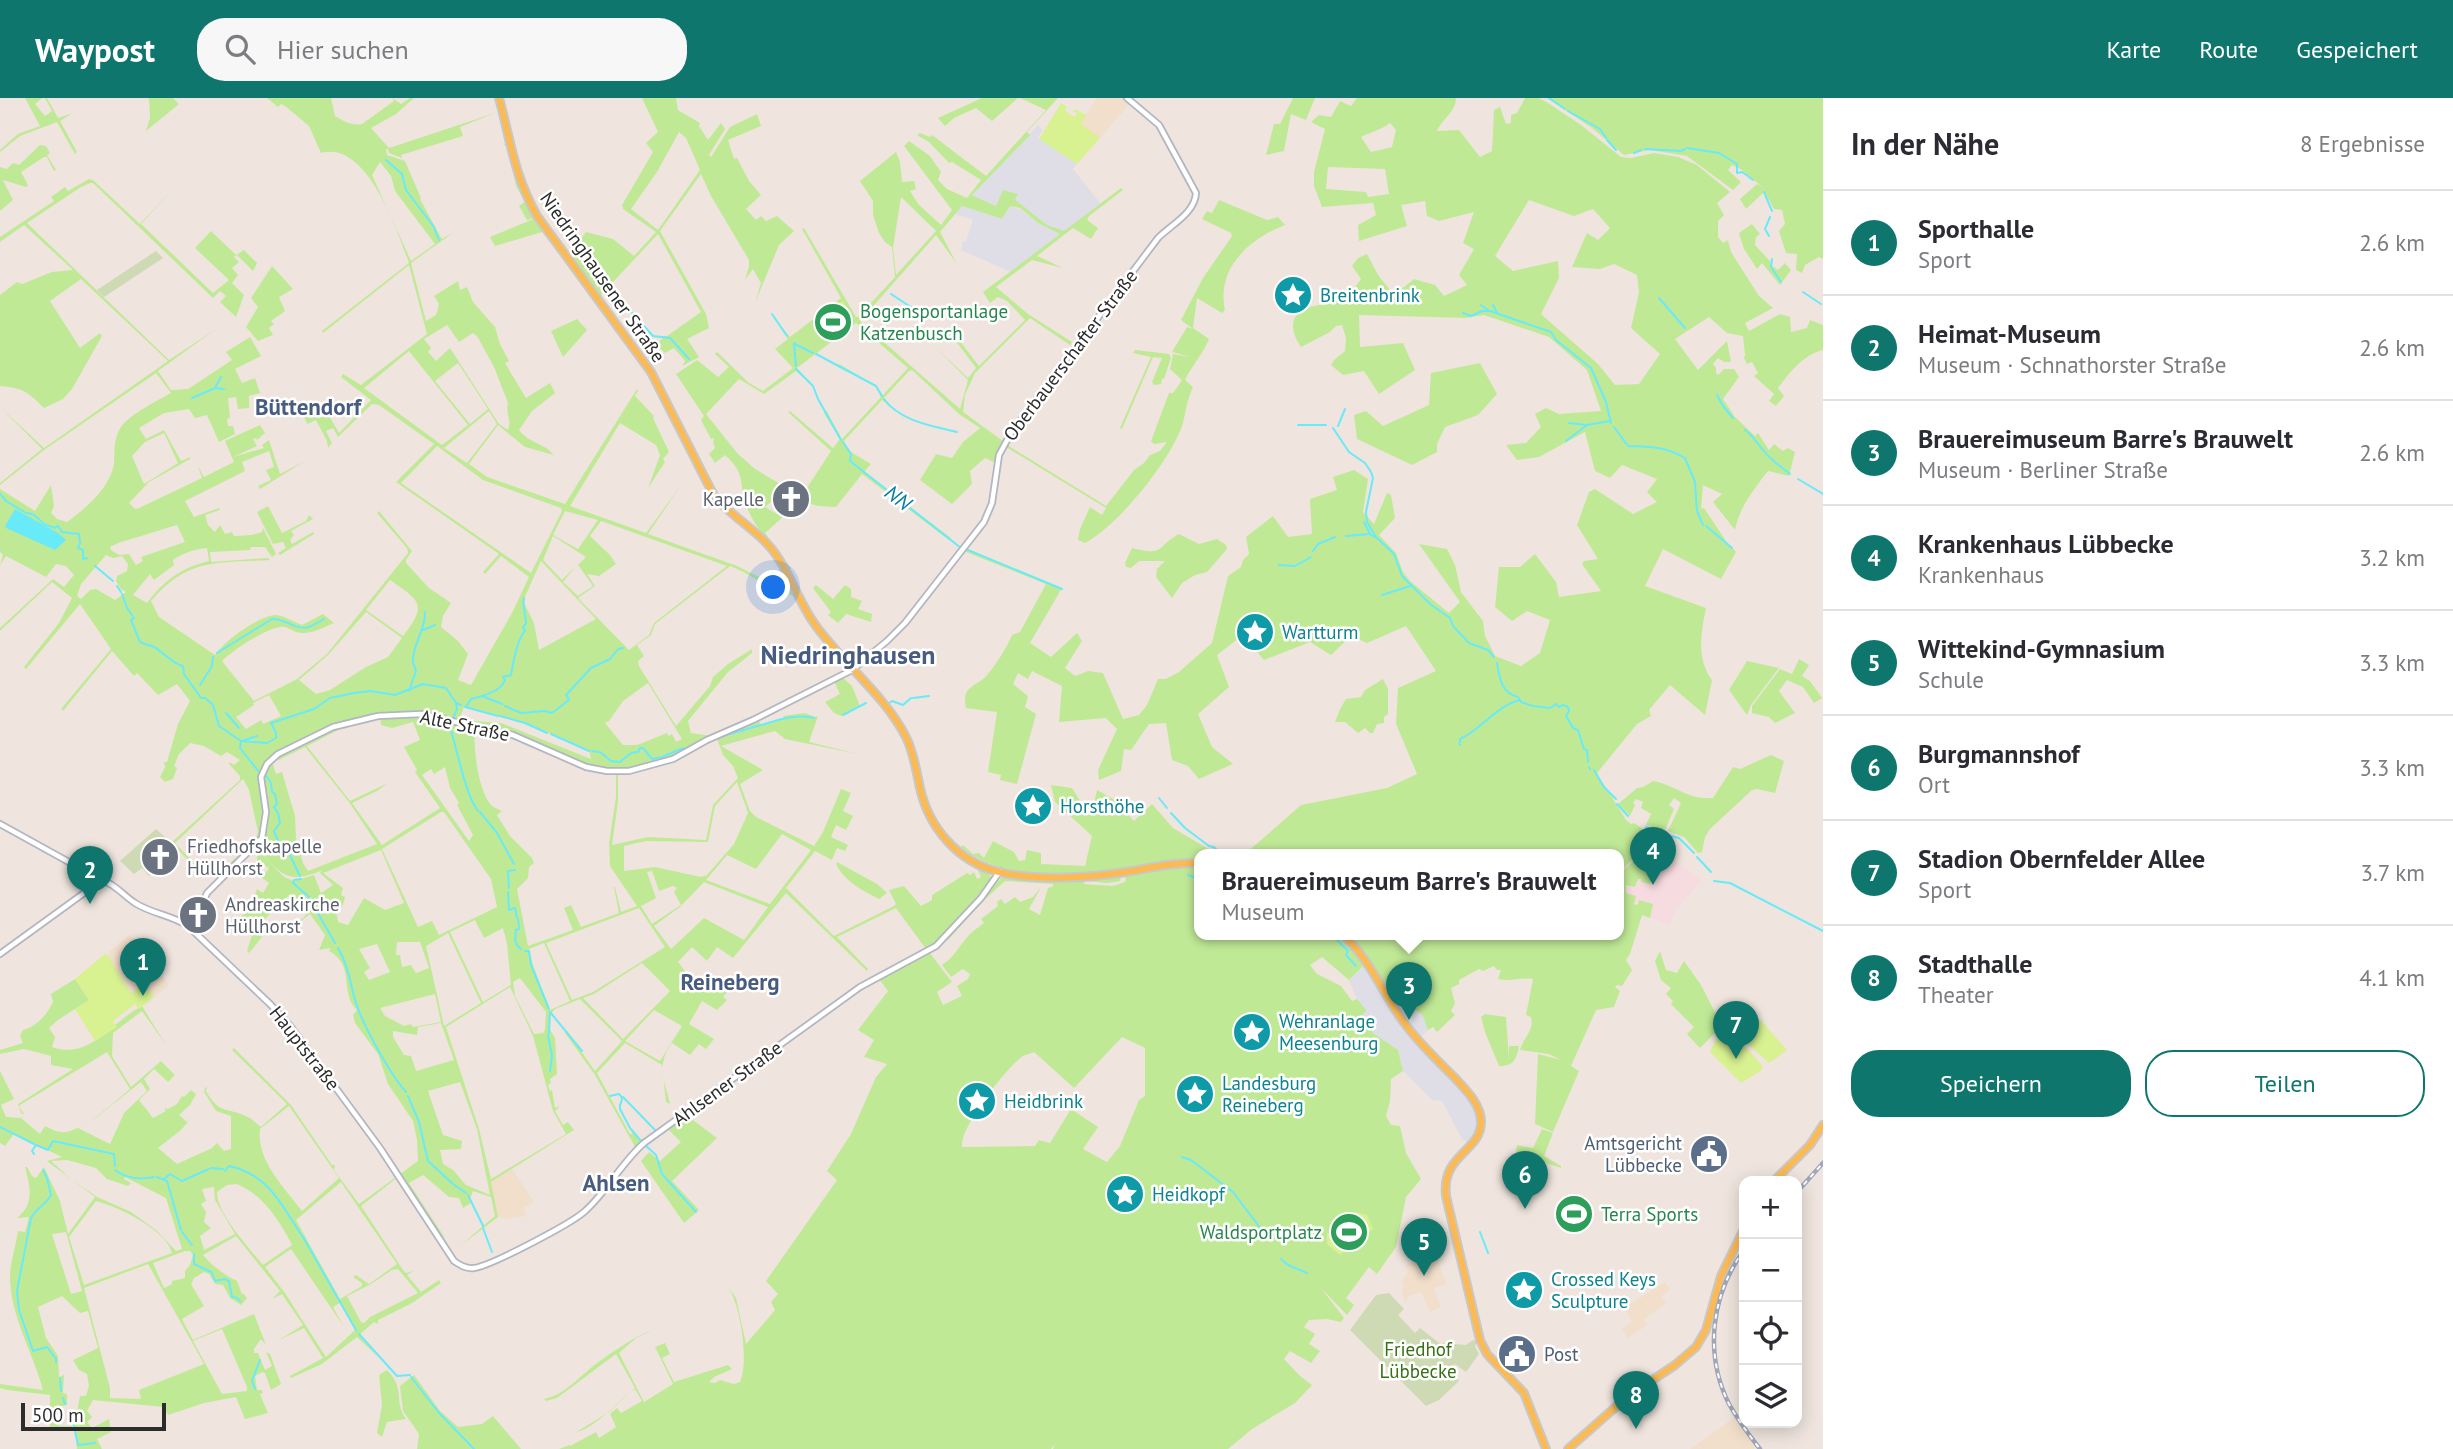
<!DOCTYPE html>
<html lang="de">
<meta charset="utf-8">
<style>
body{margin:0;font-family:"PT Sans",sans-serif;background:#f7f7f7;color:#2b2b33}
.controls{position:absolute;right:21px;bottom:21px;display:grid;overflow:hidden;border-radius:14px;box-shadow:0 4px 18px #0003}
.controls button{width:63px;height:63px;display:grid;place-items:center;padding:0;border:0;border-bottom:2px solid #e1e1e2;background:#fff;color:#2b2b33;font:35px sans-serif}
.scale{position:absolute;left:21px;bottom:18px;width:145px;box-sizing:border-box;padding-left:7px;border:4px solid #2c2c2c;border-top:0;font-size:19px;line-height:24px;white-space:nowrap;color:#2c2c2c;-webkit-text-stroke:5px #fff;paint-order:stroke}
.you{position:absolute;left:774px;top:490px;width:24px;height:24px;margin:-18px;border:5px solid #fff;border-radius:50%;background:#1a73e8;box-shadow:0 0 0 10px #1a73e833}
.badge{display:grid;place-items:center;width:46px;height:46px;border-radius:50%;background:#0f766e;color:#fff;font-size:23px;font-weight:700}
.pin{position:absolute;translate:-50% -58px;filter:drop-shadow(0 2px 4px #0008)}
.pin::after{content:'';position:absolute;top:37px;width:24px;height:21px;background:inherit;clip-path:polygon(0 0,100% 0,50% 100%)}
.popup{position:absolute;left:1194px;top:751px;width:430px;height:91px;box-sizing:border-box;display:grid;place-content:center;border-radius:14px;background:#fff;filter:drop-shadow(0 2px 5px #0005);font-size:23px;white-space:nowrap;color:#7c7c81}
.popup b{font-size:26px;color:#2b2b33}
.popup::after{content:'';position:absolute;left:50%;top:100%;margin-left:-14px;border:14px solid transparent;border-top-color:#fff}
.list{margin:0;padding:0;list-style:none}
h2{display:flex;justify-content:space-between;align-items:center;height:91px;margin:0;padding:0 28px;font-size:30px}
h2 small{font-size:23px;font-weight:400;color:#7c7c81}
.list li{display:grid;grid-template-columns:46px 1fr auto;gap:21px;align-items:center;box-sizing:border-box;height:105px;padding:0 28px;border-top:2px solid #e1e1e2}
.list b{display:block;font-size:26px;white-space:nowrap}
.list p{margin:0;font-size:23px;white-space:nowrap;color:#7c7c81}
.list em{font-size:23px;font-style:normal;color:#7c7c81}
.actions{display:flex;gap:14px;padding:21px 28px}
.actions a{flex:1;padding:16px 0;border:2px solid #0f766e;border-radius:28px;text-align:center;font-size:24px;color:#0f766e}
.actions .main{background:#0f766e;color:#fff}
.icon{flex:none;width:38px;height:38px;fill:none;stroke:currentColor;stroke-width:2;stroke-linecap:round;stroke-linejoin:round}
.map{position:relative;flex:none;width:1823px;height:1351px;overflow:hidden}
header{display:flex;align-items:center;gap:42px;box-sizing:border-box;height:98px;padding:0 35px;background:#0f766e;color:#fff}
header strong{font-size:33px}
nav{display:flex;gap:38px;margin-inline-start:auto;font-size:24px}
.search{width:490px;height:63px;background:#f7f7f7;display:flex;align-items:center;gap:18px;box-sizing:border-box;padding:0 24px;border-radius:28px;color:#7c7c81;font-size:26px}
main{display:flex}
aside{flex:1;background:#fff}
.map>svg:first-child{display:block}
.industrial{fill:#dfdee7}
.education{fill:#f1dfcc}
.medical{fill:#f6dbe0}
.green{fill:#c0e996;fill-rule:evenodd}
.cemetery{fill:#cddab3}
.pitch{fill:#d8f191}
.water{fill:#69eaf9}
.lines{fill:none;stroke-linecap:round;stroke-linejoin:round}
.stream{stroke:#69eaf9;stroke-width:2}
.secondary-casing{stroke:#b2b6c1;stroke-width:8}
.primary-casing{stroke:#c8c8c8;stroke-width:10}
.secondary{stroke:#fff;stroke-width:4.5}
.primary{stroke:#fcba55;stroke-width:6}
.rail-casing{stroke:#9fa7b8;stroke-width:4.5}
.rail{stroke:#fff;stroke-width:2;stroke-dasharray:5;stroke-linecap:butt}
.labels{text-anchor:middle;stroke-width:5;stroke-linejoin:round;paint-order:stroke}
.street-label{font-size:19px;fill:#2c2c2c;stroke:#fff}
.culture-label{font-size:19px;fill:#0d838f;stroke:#fff;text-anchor:start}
.leisure-label{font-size:19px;fill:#27864d;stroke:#fff;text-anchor:start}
.worship-label{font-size:19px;fill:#5b616d;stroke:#fff;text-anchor:start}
.service-label{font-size:19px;fill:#4e5e75;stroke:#fff;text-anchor:end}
.park-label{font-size:19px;fill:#377114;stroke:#fff}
.water-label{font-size:21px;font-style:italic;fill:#04809b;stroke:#fff}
.quarter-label{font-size:23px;font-weight:bold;fill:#485c81;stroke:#fff}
.district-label{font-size:26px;font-weight:bold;fill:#485c81;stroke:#fff}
</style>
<header>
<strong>Waypost</strong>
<div class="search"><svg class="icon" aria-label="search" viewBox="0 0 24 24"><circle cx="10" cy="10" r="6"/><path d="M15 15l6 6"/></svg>Hier suchen</div>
<nav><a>Karte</a><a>Route</a><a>Gespeichert</a></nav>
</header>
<main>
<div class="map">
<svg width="1823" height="1351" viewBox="0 0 1823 1351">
<rect width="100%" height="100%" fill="#efe5de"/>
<g class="industrial">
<path d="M1038,27L1043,32L1038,40L1077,66L1073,71L1101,106L1064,134L1047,127L1017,103L1015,101L1017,96L997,108L972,97Z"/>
<path d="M962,108L1002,121L1010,108L1020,111L1038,125L1061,136L1010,174L961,152L963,143H966L973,122L955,116Z"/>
<path d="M1369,863L1391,899L1423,916L1428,932L1419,940L1465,994L1477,1014L1479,1031L1468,1045L1462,1041L1442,1003L1432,1002L1403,973L1398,952L1373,936L1361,917L1365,912L1357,901L1349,882Z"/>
</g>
<g class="education">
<path d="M1097,0H1125L1131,4L1100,40L1080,26Z"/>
<path d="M130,837L169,887L154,899L145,886L131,895L110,864L108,854Z"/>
<path d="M512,1071L534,1104L524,1110L526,1118L508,1121L498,1119L491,1084Z"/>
<path d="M1431,1142L1446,1186L1434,1190L1441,1209L1430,1214L1421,1194L1410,1198L1405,1203L1401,1192L1404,1190L1402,1183L1408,1174L1406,1167L1430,1156L1426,1144Z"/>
<path d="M1665,1184L1670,1192L1661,1198L1666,1206L1644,1221L1647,1227L1628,1240L1622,1231L1632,1223L1624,1210Z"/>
<path d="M1735,1319L1756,1349L1754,1351H1690Z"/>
</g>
<path class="medical" d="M1647,744L1702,782L1676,812L1669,827L1642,817L1619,801V776L1639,757Z"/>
<g class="green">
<path d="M25,0H42L35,6L45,18L52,13L45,0H47L58,20L73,15L60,23L77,54L75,56L57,24L20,38L0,54V52L18,36L40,28Z"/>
<path d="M149,0H173L179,6L146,33L150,20Z"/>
<path d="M267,0H331L335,18C343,23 352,28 362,26L394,3L392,0L401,6L410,0H414L396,16L371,30L389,50L495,15L460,29L463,38L401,57L402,60L389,55L388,51H386L387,57L405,63L421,100L420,101L440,138L442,141L454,134L411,165L426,223L436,217L439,206L434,198L458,183L460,192L467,189L473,204L495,229L500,246L509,263L505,265L526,300L550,285L555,295L532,313L519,332C529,345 544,345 554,357L525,349L498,327L469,366L487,379L565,406L637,291L638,293L635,298L654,318L653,320L669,354L663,361L665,364L648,390L660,357L656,347L620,325L570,408L646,435L681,387L648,436L737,468L781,490H787L791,487L796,498C772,495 752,476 730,468L655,526L651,537L637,547L644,558L638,563L639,568L676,628L710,588L713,579L728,566L752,551V555L728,574L688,623L691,635L712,638L676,661H667L644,666V669L625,673L598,671L599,674L573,667L512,640L475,631C473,649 478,694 492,708C495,710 498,711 502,713L497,717L510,738L532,760L534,765L529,769L528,780L517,791L528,848L573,832L564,810L571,807L581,829L619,815L614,789H615L621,814L637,808L610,768L609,745L616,699V676H618V703L612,747L648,739L706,742L713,707L738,680L733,668L723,657L717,641L741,634V629L758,621L761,627L784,621L783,618L805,615L815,619L818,618L809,644L858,656L785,641L775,633L721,648L763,672L740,686L750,713L756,719L814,748L823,734L841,691L851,695L843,713L853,718L846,732L836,727L831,739L848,747L845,753L837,750L832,762L815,753L786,790L834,838L894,808L896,806L889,792L904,788L921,808L932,802V797L967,775L970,777L974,774L977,781L981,779L978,772L970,764L987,774L992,780L945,837L926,851L896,810L837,839L868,871L867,873L786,795L733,860L717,849L707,863L692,849L678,864L688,877L709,893L719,880L731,888L723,899L727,902L717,912L702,903L689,926L714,941L706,951L699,946L690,957L672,945C655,969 665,982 670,1006L666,1004L662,967L625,945L597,975L630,1036L634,1035L638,1041H644L635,1049L595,977L565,935L567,933L595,973L622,943L580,901L555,911L550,917V932L555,940L557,976L550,981L551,985L548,987L550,993L552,992L555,1010L560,1008L555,1013L563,1027L568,1024L574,1032L491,1084L498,1119L460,1148L483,1128L471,1105L463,1110L459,1100L449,1099L423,1077L409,1085L443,1137L450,1153L446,1155L398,1079L361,1108L403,1172L406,1175L414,1173L407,1177L421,1194L439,1182L441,1185L412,1205L378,1222V1226L374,1224L359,1237L378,1259L357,1239L322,1266L291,1280L290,1278L323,1260L304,1230L279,1242L303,1227L282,1196L272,1201L280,1193L236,1138L203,1157C210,1166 227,1179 237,1183L242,1196H244L247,1200L241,1207L230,1200L223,1187L215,1186L209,1176L204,1174L194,1180L191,1186L204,1208L182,1221L193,1242L254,1216L266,1247L261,1241L254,1251V1255H258L265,1272L272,1268L266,1254L270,1256L281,1286L271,1292L265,1275L262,1274L255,1278L257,1292H262L263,1295L260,1296L268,1315L245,1321L236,1299L204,1305L168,1317L164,1309L93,1302L87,1313L92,1319L87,1324L92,1330L109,1321L111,1334L97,1341L102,1351H77L76,1337L70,1314H77L80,1298H86L89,1288L87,1276L79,1272L73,1262L98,1250L88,1213L80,1215L62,1198L38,1209L46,1240L58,1258L59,1279L64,1277L63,1295L67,1296V1307L53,1310L54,1317L59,1328H72V1332L50,1331V1297L7,1292L0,1290V1286L43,1292C33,1254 9,1216 10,1176C11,1162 16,1147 18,1133L25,1134L29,1119L17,1120C35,1106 30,1088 25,1069H27L32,1078L36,1080L44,1069L60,1103L68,1136L95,1099L47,1063L62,1059L14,1036L5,1048L0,1045V973L14,1001L1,1007L6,1019L21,1020L40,1036L45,1028C51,1031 58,1035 66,1034C87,1030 114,1004 130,991L107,954L20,1007L19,1009L25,1017L21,1015L18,1006L73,971L51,967V958L24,951L0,956V952L23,945L20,938L23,932C37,928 46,918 53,904L51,896L75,881L89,902L58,922L49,930L55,939L52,949C91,963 114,921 142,908L166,947L142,913L113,935L112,958L131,989L161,963L175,977L168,984L154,971L144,981L150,991L139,1002L153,1020L166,1013L164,1010L168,1011L177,1006L182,998L184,999L191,992L196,996L190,1007L179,1017L187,1024L193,1018L181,1032L158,1050L177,1066L212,1050L217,1045L224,1053L231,1051V1018L216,1013L204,994L205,990L207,989L206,993C219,1016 225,1009 246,1018C251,1020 256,1025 261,1029L287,1006L232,952L234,950L291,1007L332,1067H335L334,1072L359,1106L418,1063L417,1042L413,1023L388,986L378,956L355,925L353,917L357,912C339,896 356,867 329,853L330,850L319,852L325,837L310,816L292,830L306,817L302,808L290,796L265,821L260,835L262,839L249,855L247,853L253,834L243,833L237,836L234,832L242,828L238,821L252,810L254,798L257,791L263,795L269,785L262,780L269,770L257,763V757L243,758L227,774L223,772L256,740L258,734L249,692L243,681L175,745L194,765L193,767L171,745L240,682V678L229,666L230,664L234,667L240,662L227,654L221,658L204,648L190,645L179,656L174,668L177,670L173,681L165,684L160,679L165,669L164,664H167L178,626L190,603L177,586L158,597L137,575L134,578L112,553L63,613L61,611L111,551L80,506L26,571L24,569L59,525L72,500L52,484L0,533V530L53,481L64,489L74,477L66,468L56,466L46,479L6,458L0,467L3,457L0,454V391L35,413L51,387L54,408L51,415L57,421L67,424C85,411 110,390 114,366C115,353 113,341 121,329C130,316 157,303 171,295L156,275L44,352L0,387V385L42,351L0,309L44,350L168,263L81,181L50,203L80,250L100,235L102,238L72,291L63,301L44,310C28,294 23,290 0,288V197L17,184L22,186L52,174L73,172L24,127L0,144V139L54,103L51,99L65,89L68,93L89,81L93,82L140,126L176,88L141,126L213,195L229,182L195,150L211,133L236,157L244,152L257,165L253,173L237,157L234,159L239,164L232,170L238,177L232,185L244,197L236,219L220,204L226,198L220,193L213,200L93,85H90L81,89L27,125L169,262L216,231L158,273L171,292L188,291L232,262L226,254L250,239L261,258L235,271L242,285L255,280L260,295L249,298V310L238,311L236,299L228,300L230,320L227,321L228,328H233L235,336L219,344L207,317L195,320L189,311L164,315L139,330L146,341L164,332L181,363L190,359V361L149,384L129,405L135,411L139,410L202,380L198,368L204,379L234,364L225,343L260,327L265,335L257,342L256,340L253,341L257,348L233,359L264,350L262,347L269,342L280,376L305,363L260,391L258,388L271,382L266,372L274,369L269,353L242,364L245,373L185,403L194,419L219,410L220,412L205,417L208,427L215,434L220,427L225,436L232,434L234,438L252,437L262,434L263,430L276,456L272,459L265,449H251L250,452L210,454L211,464L268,460L270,462C218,465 188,459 151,503L159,519L215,557C224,543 259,518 275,517C283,517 294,524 302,527L323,516L334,525C322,530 309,538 296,534C290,532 287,528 280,529C265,531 233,552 222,563L254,603L297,581L327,556L408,455L407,450L377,415L379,413L412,453L406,462V465L429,490L451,505L443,518L441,529L458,543L468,556L458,582L471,587L512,515L529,479L501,458L485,476L483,474L499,456L396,384L434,346L379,307L372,306L338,339L333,330L326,333L332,345L328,350L327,343L316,322L307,326L303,316L323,307L339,335L371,302L341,279L343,276L361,287L427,236L409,167L323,235L322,233L409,165C397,132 367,42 321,55L309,28L285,8L281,6L278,9ZM380,64L391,78L395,93L435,146L411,163L372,77ZM447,227L459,244L473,235L477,238L494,269L508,305C505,315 512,322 508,332L499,326L450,250L436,263L428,254L431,250L424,241ZM409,253L468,327L442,347L364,290ZM458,265L488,311L470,326L435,283ZM489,313L497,326L467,365L444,350ZM164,335L178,365L144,386L132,358L145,344ZM437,348L483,382L561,410L562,413L531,475L401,385ZM565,413L598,422L578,451L553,437ZM601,423L727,468L654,525L649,537L629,552L578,500L595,488L587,476L599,478L616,466L610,457L590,438ZM177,427L185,444L141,459L143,463L136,467L129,456L119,457L111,452L110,449L118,445ZM553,438L586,459L578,467L593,488L578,498L563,484L576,468L562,482L543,462ZM207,450L209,463C182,469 163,483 147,505L133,497L150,476L154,482L174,467L173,462C183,455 195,451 207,450ZM106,457L113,460L122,458L128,466L127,473L117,478L116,483L121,491L126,494L115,502L96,491L90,492L81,501L77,498L81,486ZM541,463L596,521L539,552L534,525L523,503ZM390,482C420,503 428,506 403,538L366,512ZM366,514L402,540L388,559L366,569L330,592L316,596L299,582L328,557ZM648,585L682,641L676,644L672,636L669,638L667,635L637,647H623L605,625L609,623L623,603ZM269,597L281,618L263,626L261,622L246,631L236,619L254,607L253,605ZM464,609L523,624L589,652L591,661L501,625L459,622ZM380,617L381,627L392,630L413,624L420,642L404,649L417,672L415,674L440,710L382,747L352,705L377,693L388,685L350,703L307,648L340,631L347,630L340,627ZM305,649L349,704L377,746L308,773L303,765L296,740L295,718L282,674L276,676L272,664L263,680L268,711V730L257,750C280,775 287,788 322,772L320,775L333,787L321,795L314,777L294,783L284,779L254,748C279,719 253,696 261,672C264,665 269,662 275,656L279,662ZM445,669L450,690L459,705L457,707L473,737L469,743L422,677L431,671L434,676ZM737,684L748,715L734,746L707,777L701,779L655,769L624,773V748L646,743L708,744L715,708ZM441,714H444L491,781L497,809L439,837L432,823L418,829L382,751ZM782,736L811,752L770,806L706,782L727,757L756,771ZM381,752L404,805L385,812L364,800L348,827L338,824L336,812L343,807L345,799L341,797L343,790L323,775ZM652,773L659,793L673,788L677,790L674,794L681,807L652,826L641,808L656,800L647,774ZM704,784L768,809L744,842L704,820L671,851L654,828L680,809ZM639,810L665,849L593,894L572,902L546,845ZM475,822L484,840L503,830L507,846L511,887L483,904L450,834ZM448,835L481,905L444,928L426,848ZM397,844H420L429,870L416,875L411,867L402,869L400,857H396ZM544,845L570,903L550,912L533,867L529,851ZM377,846L390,874L369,882L364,874L370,870L359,851ZM642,865L670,893L623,941L583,900L594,896ZM520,880L546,914L545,932L543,935L534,936L515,898L513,884ZM510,889L533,938L553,1013L566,1036L491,1081L479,1031L446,929ZM435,896L441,924L413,929L411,926L404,928L385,918L380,910ZM654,912L682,928L660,963L625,943ZM441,925L454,962L416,973L411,958L404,957L393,939V933L417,937L418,929ZM141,984L147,993L124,1015L110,1046L78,1030L98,1018ZM460,984L477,1031L490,1097L466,1087L453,1072L443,1066L440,1052L461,1051L462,1043L443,1037L428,993ZM289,1008L339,1080L302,1113C284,1089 256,1062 260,1031ZM67,1062L96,1070L107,1081L128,1088L131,1085L124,1081L125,1079L166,1100L182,1151L176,1153L156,1132L131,1114L97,1099L71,1081L51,1063ZM341,1084L397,1166L369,1186L356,1177L353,1179L362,1185V1188L340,1201L296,1122ZM237,1086C263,1097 279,1122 292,1147L263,1167C250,1151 216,1114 217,1094L227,1087ZM214,1089L215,1102L235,1136L204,1152L200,1138L211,1130L204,1124L206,1114L201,1106L206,1103L202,1091ZM473,1093L491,1099L495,1118L484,1127L470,1101ZM96,1103C117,1108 167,1132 172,1155L84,1187L69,1139ZM66,1134L82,1193L71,1196L52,1136ZM291,1151L344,1229L333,1209L340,1205L355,1232L326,1259L285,1195L265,1169ZM185,1153H190L193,1157L190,1167L185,1173V1180L172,1183V1186L164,1190L153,1165ZM148,1166L204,1266L139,1292L141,1301L110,1300V1290L84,1190ZM398,1171L418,1195L370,1219L364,1225L361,1224L347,1198L371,1186L392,1172ZM222,1231L247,1289V1293L222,1296L193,1243Z"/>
<path d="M495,0H502L515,61L533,107L569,156L586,134L613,141L634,158L656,134L623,111L622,107L653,54L646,45L658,34L642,0H676L678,12L700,25L699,28L708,42L721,25L725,31L709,57L711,59L730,29L757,16L761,28L728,42L734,61L737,60L749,83L761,97L746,111L756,122L761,118L766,123L777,118L794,133L779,147L755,205L761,185L753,171L745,182L749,168V162L711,98L701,76L660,133L706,216L709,230L687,241L699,259L682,268L685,263L674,250L665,255L656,246L663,240L653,239L623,206L654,238H667L701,214L658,136L600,198L620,226L616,229L597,203L595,204L579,178L542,134L495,148L490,139L536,120L527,122L519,108L525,104L516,88L507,47H503L505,45ZM679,34L686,40L700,72L658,132L631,111L657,74Z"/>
<path d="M982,0H1018L992,23L976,10L954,20L945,28L938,20Z"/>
<path d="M1020,0H1058L1027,34L1030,37L972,97L996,108L1003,92L1018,96L1015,101L1017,103L1047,127L1064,133L1121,90L1123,92L1089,118L1087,122L1098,130L1091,141L1073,130L1037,158L1063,170L1032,162L996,189L1028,216L1072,244L1070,247L1030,220L975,275L965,297L963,314L1003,343L996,365L985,360L970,373L972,386L952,406L920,382L936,356L952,360L963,344L980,330L959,316L912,272L909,273L883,301C898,317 921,327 942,329V331C920,326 899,317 882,302L843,344L851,354L871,366L864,374L951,440L949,442L862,376L836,409L818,408L801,403L765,435L791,470L790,472C776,449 755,433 746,407C738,384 747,377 725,357L715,365L709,356L715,350L713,344L714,340L711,341L701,322L704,318L676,276L697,262L718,279L729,269L715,256L717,254L749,285L763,293L793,270L775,251L788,241L771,216L790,239L841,200L802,131L804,130L856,219H858L895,179L892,149L885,144L879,135L873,117V103L860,83L896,54L900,64L902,84L914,83L916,91L910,93L919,107L941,127L952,112L904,48L909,43L930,58L941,74L938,82L947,91L967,100L981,82L952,64L949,65L929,44L917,37L920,35L930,39L932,37L986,78L1046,12ZM901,99L936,133L896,177L893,150ZM962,108L1002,121L1010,108L1020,110L1038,125L1060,136L983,194L990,205L998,199L1007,203L1025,222L979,268L949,229L947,231L976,270L968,280L934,248L968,282L960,311L860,223L936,137L957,166L940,134ZM856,225L908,270L882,298L876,288L841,267L836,266L875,288L881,299L842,341L826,312L824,315L840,341L833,350L790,313L788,314L831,353L801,399L779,417L765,409L787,390L755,371L738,356L706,316L739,281L764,296L796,273L814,289L797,270Z"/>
<path d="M1293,0H1315L1306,22L1291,16L1284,53L1266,57L1274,26H1280Z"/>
<path d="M1357,0H1456C1456,14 1442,21 1437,33L1459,32L1480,59L1492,53L1494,12L1500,9L1506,26L1511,25V17L1517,15L1525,0H1539L1548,5L1581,27L1621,59L1631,60L1654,55L1678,59L1697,67L1730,94L1717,105L1724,117L1718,123V139L1723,145L1728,142L1731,154L1759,198L1773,210L1745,225L1749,233L1780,216L1790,219L1791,234L1807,230L1810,222L1823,227V252C1803,257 1790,274 1778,290L1784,298L1776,308L1769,303L1774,296L1754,278L1758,275L1752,264L1747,266L1744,260L1745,257L1743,238L1727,235L1709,219L1675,241L1698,272L1727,243L1731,264H1724L1718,260L1713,266L1716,270V275L1718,277L1724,271H1734L1739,279L1723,301L1735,319L1755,338L1758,335L1769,352L1774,346L1783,353L1788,350L1795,354L1789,378L1768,373C1754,391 1739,410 1735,432L1713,404L1722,396L1703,387L1701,411L1704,410L1726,443L1736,454L1721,481L1663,451L1645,488L1706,510C1701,534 1696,561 1712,582L1705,617L1670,587L1649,612L1651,618L1637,626L1597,675L1626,722L1631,726L1634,725L1650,736L1635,759L1619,775V756H1245L1301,707L1387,690L1417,676L1396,626L1398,590L1436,573L1406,528L1367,545L1351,538L1331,557L1310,544L1264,562L1243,537L1217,557L1229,589L1198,616L1212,649L1233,666L1199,681L1188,668L1172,662L1166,625L1149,626L1131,652L1124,651L1121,673L1099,682L1098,672L1117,631L1106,620L1059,624L1062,588L1032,573L1028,581L1018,575L1013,586L1028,598L1025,609L1036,616L1017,686L1000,682L1001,677L988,674L997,614L966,610C961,586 978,589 988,576C998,563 1006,551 1012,537L1020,534L1046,486L966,454L967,451L1062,490L1030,545L1051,559L1077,535L1082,543L1065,570L1075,578L1088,573L1103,575L1123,621L1139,617L1147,607L1158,581H1166L1179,574L1212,545L1228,478L1241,469L1243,462L1249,456L1246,439L1273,418L1288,439L1312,436L1310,401L1337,392L1333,379L1354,372L1368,381L1363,414L1374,426L1387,395L1391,397L1395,420L1379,437L1396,455L1403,474L1410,483L1449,515L1460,504L1419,446L1447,451L1455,467L1461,494L1483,523L1485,538L1495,558L1521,568L1540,555L1550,522L1527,513L1512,523L1495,509L1499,469H1520L1535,456L1556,484L1559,499L1601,493L1582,466L1584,463L1598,461L1577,427L1589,394L1595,391L1633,416L1657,404L1647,394L1657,381L1622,367L1610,380L1595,373L1585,334L1539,359L1517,362L1506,347L1526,345L1541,329L1535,316L1546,310L1559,316L1601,313L1587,272L1549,239L1484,217L1467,220L1359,217L1360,249L1403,245L1415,272L1379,296L1364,273L1343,277L1331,267L1334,262L1345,253L1346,240L1342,227L1336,228L1330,234L1301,249C1290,233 1288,216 1310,209C1317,207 1326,207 1332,204C1341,199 1344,191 1355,189L1361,181L1352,168L1358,160L1367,156L1378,177L1394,197L1414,181L1435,187L1444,198L1467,187L1459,177L1474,151L1463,145L1474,114L1439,123L1427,118L1425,103L1401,107L1407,128L1359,143L1358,127L1376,117L1373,105L1322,109L1314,88V74L1325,31L1311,24L1319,17L1331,19L1340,3L1351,8ZM1390,25L1396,32L1392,49L1371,54L1361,39C1371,34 1381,32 1390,25ZM1328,69L1385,71L1389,96L1368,99L1366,94L1326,91ZM1529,102L1574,118L1593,111L1610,130L1598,142L1587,135L1572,169L1600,171L1614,166L1637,177L1639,194L1631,230L1660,256L1639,286L1615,287L1598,266L1541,216L1559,180L1558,163L1513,173L1495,158Z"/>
<path d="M1547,0H1823V161L1819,159L1805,167L1802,175L1796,172L1797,156L1786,155L1779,133L1785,126L1782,112L1774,111L1763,91L1764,94L1746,111L1740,101L1757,86L1762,89L1742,72L1732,67L1728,72L1741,84L1733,92L1687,58L1650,52L1624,57L1592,30Z"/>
<path d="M40,47L46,48L50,55L47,57L56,72L54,73L47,59H44L21,74L28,87L26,89L3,82L13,102L0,113V69L7,71L13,65L19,67Z"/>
<path d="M1219,102L1267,122L1278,119L1285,127C1249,141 1216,170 1225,212L1222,215L1197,200L1193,230L1209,241C1203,256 1192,267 1185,282L1193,289C1186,305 1187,310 1183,325C1172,361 1118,428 1085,445L1078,442L1080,431L1090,409L1102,417L1106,410L1006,349L1007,347L1106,408L1134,372L1144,365L1150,357L1160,353L1167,344L1154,346L1151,343L1169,295H1173L1182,282L1170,271L1173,256L1191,259L1172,254L1187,229L1193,231L1181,222L1203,180L1232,138L1231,135L1202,121L1207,113L1212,115Z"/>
<path d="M1752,126L1760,136L1756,139L1755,147L1770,163L1771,167L1778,172L1785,165L1791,172L1780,187L1762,165L1757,171L1744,151L1739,135Z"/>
<path d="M272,168L293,191L279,199L285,213L271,223L274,226L269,230L273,237L258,243L246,229L258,209L251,200Z"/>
<path d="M577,221L587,232L563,259L551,233Z"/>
<path d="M1135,252L1169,256L1171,260L1164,281L1162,280L1161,286L1154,287L1152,284L1162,260L1153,259L1122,331L1120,330L1151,259L1133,255Z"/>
<path d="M1480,265L1497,296L1478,317L1445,329L1437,346V354L1412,367L1357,341L1354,317L1366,313L1383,328L1429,307L1431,275Z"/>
<path d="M268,408L282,435L306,423L309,417L313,421L291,433L294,437L290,442L292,446L313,434L314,436L280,457L278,455L286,450L283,444L273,446L257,414Z"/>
<path d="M1179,436L1199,446L1217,441L1226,447L1227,451L1207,474L1195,477L1182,485L1172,500L1156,479L1157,471L1165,463H1139L1131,470L1126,469L1125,465L1132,450C1166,458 1154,450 1179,436Z"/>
<path d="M816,487L833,501L845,487L851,491V499L862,503L858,511L872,516L871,524L846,516L838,525L828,517L831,514L813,490Z"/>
<path d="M1799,561L1809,567L1802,578L1810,583L1822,600L1814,605L1803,589L1787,582L1779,593L1795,615L1775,625L1769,619L1752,615V608L1780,571L1792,576Z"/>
<path d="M1747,563L1779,570L1751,607L1747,617L1729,592Z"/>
<path d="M842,579L852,588L860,608L841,618L834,615L825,604L840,596L834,583Z"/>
<path d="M1383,581L1388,591V616L1384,619V625L1377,626L1373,635H1370L1365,630L1358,635L1345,624H1335L1340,611L1346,601L1361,599L1365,592Z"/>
<path d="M1771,657L1784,663L1775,695L1757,691L1752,692L1710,731L1705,739L1702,754L1698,755L1684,739L1668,733L1681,705L1674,700L1669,707L1674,711L1665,732L1646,727L1651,716L1641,710L1643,704L1636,701L1633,705L1635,707L1630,718L1618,706L1637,690L1643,689L1653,683C1676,687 1687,702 1713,700L1733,669L1740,671Z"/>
<path d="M1051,687L1072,690L1087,714H1092L1097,692L1115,702L1134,723L1152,706L1173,730L1217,756H1199V763C1133,771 1016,796 961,749L963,747L973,756L979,755L984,760L993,743L1014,754L1019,763L1025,762L1027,752L1041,755V766L1085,768L1092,738L1055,704Z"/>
<path d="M1647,745L1664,756L1659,778H1653L1651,786L1641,784V781H1638L1635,789L1626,787V795L1636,798L1634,806L1638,807L1639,802L1653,806L1650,820L1642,817L1630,856L1626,862L1632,872L1622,888L1617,887L1615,889L1620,893L1614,909L1596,912L1571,968L1579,973L1553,1034L1535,1026L1538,956L1561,962L1549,956L1520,952C1523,940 1535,932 1531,919L1526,917L1533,881C1520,879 1511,884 1498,881L1501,872H1497L1494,868L1483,873L1479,871L1459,882V886L1451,890L1455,905L1451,913L1455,917L1437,934L1433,929L1428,932L1422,916L1391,899L1369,863L1344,836H1619V777L1639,757Z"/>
<path d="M837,764L877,786L887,795L879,801C862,792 845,784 836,766Z"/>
<path d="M1199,768V836H1337L1365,866L1349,882L1322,859L1310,867L1317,876L1341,888L1352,903L1357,901L1366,912L1362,918L1373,935L1398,952L1403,973L1391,981L1390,1003L1386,1018L1391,1027L1400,1028L1406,1055L1421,1081L1406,1099L1396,1149L1377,1176L1369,1169L1346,1200L1354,1207L1347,1217L1321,1190L1344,1220L1341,1224L1327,1221L1309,1222L1304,1229L1315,1236L1309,1246L1320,1253L1311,1265L1290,1253L1284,1261L1300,1278L1312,1287L1295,1305L1252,1331L1228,1351H1053L1055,1346L1051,1351H559L569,1347L570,1348L596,1334L599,1340L616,1329L610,1316L617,1310L621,1315L642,1303L635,1291C615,1305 600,1327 575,1335L609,1314L635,1290L616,1256L557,1300L546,1303L544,1301C565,1297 581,1277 597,1265C615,1252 634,1239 654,1231L636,1240L619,1255L644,1304L673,1286L655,1249L665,1245L670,1256L662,1260L674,1284L728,1267L732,1271L714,1279L709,1284L715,1285L720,1282L734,1286L740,1284C749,1264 741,1208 728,1189L736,1200L746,1246L775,1212L771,1204L778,1196L766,1183L837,1082L827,1073L851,1036L876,979L887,966L864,959L874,942L858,932L888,893L879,881L929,854L952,884L937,894L943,907L962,898L957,888L968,881L970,876L963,871L951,879L942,867C955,859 960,846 970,836C974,832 979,829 984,825L981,821L998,808L997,804L1001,801L1005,806L1015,799L1020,804L1033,799L1041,789L1029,811L1040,817L1048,790L1053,788V786L1005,783L982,804L948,842H945L1002,779L1084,782L1121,779L1120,783L1107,785L1085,783L1084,786L1113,788L1125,784L1126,777L1175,769ZM1122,939L1145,950V998L1139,1002L1120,1048L1107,1064L1083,1051L1098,1029L1071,1011L1050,1045L1039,1042L1035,1048L962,1049C959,1030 1007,969 1023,958C1025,957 1032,955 1034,954L1074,990Z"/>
<path d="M1660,853L1666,872L1677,875L1684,863L1701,887L1722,928L1700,950L1687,936L1694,929L1671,906L1673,903L1666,896L1671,890L1661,882L1655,863Z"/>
<path d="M1485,916L1506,919L1509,962V948H1519C1516,962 1514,968 1499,968L1485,934L1481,919Z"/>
<path d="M686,1017L717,1040L672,1083L699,1112L684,1125L641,1063L649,1054L660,1063L681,1044L667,1030Z"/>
<path d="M1542,1031L1553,1035L1544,1058L1561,1068V1070L1531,1060L1516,1053L1517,1047L1533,1050Z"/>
<path d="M387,1272C406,1291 393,1302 406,1321L387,1324L382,1339L377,1335L382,1307L379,1277Z"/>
<path d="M414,1277L440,1313L458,1329L482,1326L493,1318L521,1351H417L419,1336L403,1313L400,1288Z"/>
</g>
<g class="cemetery">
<path d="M156,153L163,160L104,199L97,192Z"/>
<path d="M156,731L178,751L149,778L142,770L134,776L120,763Z"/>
<path d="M1389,1195L1404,1211L1398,1217L1415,1235L1420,1230L1439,1245L1466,1247L1473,1242L1477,1244L1475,1248L1479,1256L1466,1274L1455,1266L1450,1272L1459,1283L1439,1302L1426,1308L1350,1232L1376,1197Z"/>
</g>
<g class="pitch">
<path d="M1061,5L1067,9L1065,13L1074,19L1077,16L1073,13L1075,11L1086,17L1081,26L1100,40L1077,66L1039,41Z"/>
<path d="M843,203L853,223L826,243L813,226Z"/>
<path d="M106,855L131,895L145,886L154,899L139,911L135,906L113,923L117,929L95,943L75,911L89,902L75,881Z"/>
<path d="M1760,921L1787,952L1769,965L1741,940Z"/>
<path d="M1732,935L1762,967V972L1741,985L1710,954L1716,941Z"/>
<path d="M1355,1114L1367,1117L1373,1131L1340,1157L1327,1146V1136Z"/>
</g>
<path class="water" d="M15,411L58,435L66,442L55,452L6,430L5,428Z"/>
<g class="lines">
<g class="stream">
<path d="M1549,0L1565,11"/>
<path d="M1568,13L1600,31L1606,40"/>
<path d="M1607,42L1616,52"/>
<path d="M1687,50L1719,55L1737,66V75L1742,74L1748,78"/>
<path d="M1645,51L1681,53L1685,51"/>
<path d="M1634,55L1641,52"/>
<path d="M386,62L402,76L406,92L434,129L439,142"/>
<path d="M1749,79L1753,82"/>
<path d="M1764,94L1772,113"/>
<path d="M1769,138L1765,131L1770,119"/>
<path d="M1772,161L1771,169L1781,184"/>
<path d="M1803,194L1821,206"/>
<path d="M891,196L920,215"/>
<path d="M1659,200L1685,230"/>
<path d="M624,206L653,238L670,240L689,261"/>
<path d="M1481,207L1488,212"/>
<path d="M1493,207L1497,215"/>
<path d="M1463,215L1471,218L1482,213H1490L1551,234L1556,242L1591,270L1606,304L1611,325"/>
<path d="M772,216L787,238"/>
<path d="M794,245L796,268"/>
<path d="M795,246L813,255"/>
<path d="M816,256L876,288L882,298"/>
<path d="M796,271L813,288L818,301L841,342"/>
<path d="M215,290L221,279"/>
<path d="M1717,297L1723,308L1733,320"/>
<path d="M192,300L215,290L224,291"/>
<path d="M884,301C900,323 932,328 957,334"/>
<path d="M1569,325L1587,327L1610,323"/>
<path d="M1298,327H1326"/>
<path d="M1338,328L1345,311"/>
<path d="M1614,329L1628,348C1650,349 1665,348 1685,360L1695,384L1697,413L1703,427"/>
<path d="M1333,330L1349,354L1365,365L1371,374L1373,380L1366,414L1367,424L1376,439L1394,456L1402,478L1430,506L1450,520L1453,528L1469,545L1488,552L1494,559"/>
<path d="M1745,332C1754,338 1756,345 1764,353C1771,362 1781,369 1790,376"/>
<path d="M1566,343L1587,327"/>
<path d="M843,344L851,356L850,363L961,450"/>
<path d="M1798,381L1823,396"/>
<path d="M0,396L6,403L26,415C36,415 39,423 46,427C48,428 52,428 54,430L58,428L62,434L79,436L80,445L78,450L83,452V461L87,460"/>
<path d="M1364,424L1370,436L1375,439"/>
<path d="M1706,428L1732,450"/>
<path d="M1346,438L1370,436"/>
<path d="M968,452L1062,491"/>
<path d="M1313,453L1318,446L1335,439"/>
<path d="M1279,467L1295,468L1311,459"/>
<path d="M95,468L113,483"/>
<path d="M117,488L121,494"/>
<path d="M122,496L127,510L134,520L131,522L140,544C144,546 148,547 152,548C163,553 172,566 183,568L184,576L201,600H205L213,607L219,628L241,643L240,650L259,674"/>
<path d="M1382,497L1410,488"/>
<path d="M423,532L435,527"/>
<path d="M217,555L272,521C285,520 296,533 309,529C314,527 319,524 324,521"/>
<path d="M413,563C412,547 426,532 425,514"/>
<path d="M1497,565C1500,583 1502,595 1518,599L1521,604L1533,608L1550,610L1556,606L1559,609L1563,607L1568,609L1569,613L1566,618L1573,630L1578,632L1584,651L1587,652L1588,664"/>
<path d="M200,587L212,568L213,559"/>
<path d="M409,593L416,573L413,564"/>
<path d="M566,597L591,570L610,561L618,551L623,550"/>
<path d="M482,598C491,595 502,591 505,582L503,579L511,577C513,566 517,540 525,533L523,529L526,526C526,517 522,508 524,500"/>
<path d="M913,600L929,598"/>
<path d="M888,606L892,603L903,607L911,600"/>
<path d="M505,608L521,615L545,613L552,615L569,602L567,598"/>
<path d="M465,609L498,618"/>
<path d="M466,609L471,601L482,598L502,606"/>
<path d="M226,615L239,630"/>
<path d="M843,617L866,605"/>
<path d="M500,618L525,625L547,635"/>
<path d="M453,620L457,611L456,605"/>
<path d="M452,625L450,629C457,651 465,696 478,713"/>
<path d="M758,628C775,623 796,615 814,620"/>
<path d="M551,636L589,653"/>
<path d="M717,640L757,628"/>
<path d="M241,643L267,645L276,640V635L271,625L314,611L330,600L354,595L371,593L395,597L423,586L446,590L456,605L461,607"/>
<path d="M242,643L257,638"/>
<path d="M1460,644V641C1482,631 1496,608 1520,602"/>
<path d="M706,645L714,641"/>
<path d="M1459,646L1460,647"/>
<path d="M691,648L694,647"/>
<path d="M592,653L598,654"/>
<path d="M600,654L611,663L620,664L631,655L638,654L640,650H643L652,661L662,659L683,650L686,652"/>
<path d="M1589,669L1590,671"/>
<path d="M1594,672L1603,688L1616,701"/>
<path d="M265,676L271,685L272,694L275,696L277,706L274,709L278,715L280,725L274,733L279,745L286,749L300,778"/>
<path d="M1159,700L1167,710"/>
<path d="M1617,706L1628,718"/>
<path d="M480,714L497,735L514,766"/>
<path d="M1171,715L1185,730L1209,748L1214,749L1220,756"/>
<path d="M1646,729L1664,735"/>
<path d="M1667,737L1679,740L1694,755"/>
<path d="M1697,759L1711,774"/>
<path d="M1188,777L1199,781"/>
<path d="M301,781L294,782L293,785L308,798L335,845"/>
<path d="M1714,783L1730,785L1823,833"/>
<path d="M509,790L508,773L515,772"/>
<path d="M508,794L509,812L515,810L517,820"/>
<path d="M518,821L519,829"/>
<path d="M519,831L516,832C515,840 514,846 521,851"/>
<path d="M1331,836L1348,853L1346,857L1356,868"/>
<path d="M338,850C348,867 350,884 355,902C362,926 390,976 406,994"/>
<path d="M525,853H529L531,867L549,911"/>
<path d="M550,914L582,953"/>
<path d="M549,935L550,915"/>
<path d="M548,937L552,958L550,973"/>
<path d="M408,998L419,1024L428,1063L453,1086L466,1095"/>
<path d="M610,998L619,996C626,1002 618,1005 620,1011L630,1030L641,1043"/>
<path d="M623,999L656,1033"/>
<path d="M0,1029L34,1046"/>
<path d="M645,1047L656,1057L662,1076L696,1114"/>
<path d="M34,1056L32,1053L36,1047L48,1052L53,1043L114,1056L115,1068"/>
<path d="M1182,1059L1191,1062L1233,1094L1264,1135"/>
<path d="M211,1070L223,1071"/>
<path d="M43,1072L47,1080L51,1097C45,1108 37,1109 31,1120L17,1193L19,1212L33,1253L47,1249L56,1261V1264"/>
<path d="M115,1072C127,1081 140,1082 154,1079"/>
<path d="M225,1073L229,1068C268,1076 281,1106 302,1138"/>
<path d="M157,1079L167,1083L181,1132"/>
<path d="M164,1081L170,1076L182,1083L209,1071"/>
<path d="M468,1097L483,1128"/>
<path d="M483,1130L492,1154"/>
<path d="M182,1134L192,1147"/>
<path d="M1480,1134L1488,1155"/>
<path d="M303,1139L356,1232"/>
<path d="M194,1156V1166L211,1174"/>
<path d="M1281,1161L1288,1167L1307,1175"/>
<path d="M212,1175L215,1183L225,1181L229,1183L232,1199L237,1200"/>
<path d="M238,1201L240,1203"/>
<path d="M359,1236L397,1278L410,1277"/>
<path d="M411,1279L440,1316L474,1351"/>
<path d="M60,1280L61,1293"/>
<path d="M255,1291L252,1283L260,1262"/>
<path d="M63,1300L65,1306"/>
<path d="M71,1315L78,1347L95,1345"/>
</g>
<defs>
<g id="secondary">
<path d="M0,726L96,779"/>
<path d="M102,782C115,786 124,798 135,805C152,816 172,817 188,828L270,906L291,929L380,1050L454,1163C460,1167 466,1171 474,1170C491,1168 570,1126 584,1114C607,1094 621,1065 644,1045L860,889L936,848L981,800L1000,773"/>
<path d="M194,832L205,817L204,802L207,795L262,740L266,714L261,679L267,666L278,656L333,629L378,618L421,616L513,637L586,669L607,673H629L673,661L707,642L753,622L852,572L887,543L905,525L984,424L992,405L999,357L1011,335L1158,140C1171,127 1195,115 1196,95L1159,27L1127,0"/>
<path d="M0,856L102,782"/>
</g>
<g id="primary">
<path d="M499,0C511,44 514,77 537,118L651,274L713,396C729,417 754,430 771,450C790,473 798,504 816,528C844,566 884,597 906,639C914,655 916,672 920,690C929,730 958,764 999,774C1035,783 1088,780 1126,774C1150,770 1174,764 1199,765"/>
<path d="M1342,836C1369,860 1380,890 1400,919C1415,941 1435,960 1454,979C1465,991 1481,1006 1481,1024C1481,1054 1441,1056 1446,1098L1480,1242L1487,1256L1524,1295L1546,1351"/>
<path d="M1774,1083L1810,1047L1823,1027"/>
<path d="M1568,1351L1627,1299L1675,1267L1696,1249L1706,1232L1721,1178L1744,1131"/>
</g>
</defs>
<use href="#secondary" class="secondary-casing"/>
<use href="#primary" class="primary-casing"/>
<use href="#secondary" class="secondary"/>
<use href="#primary" class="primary"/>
<defs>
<g id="rail">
<path d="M1797,1094L1823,1065"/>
<path d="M1744,1152C1711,1197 1704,1256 1729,1306C1738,1322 1749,1337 1760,1351"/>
</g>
</defs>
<use href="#rail" class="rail-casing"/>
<use href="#rail" class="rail"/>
</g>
<defs>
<symbol id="sight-disc" viewBox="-11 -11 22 22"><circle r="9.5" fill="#0f9aa8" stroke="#fff"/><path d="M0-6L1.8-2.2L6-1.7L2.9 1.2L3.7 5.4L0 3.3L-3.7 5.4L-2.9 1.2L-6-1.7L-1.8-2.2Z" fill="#fff"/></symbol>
<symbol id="stadium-disc" viewBox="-11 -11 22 22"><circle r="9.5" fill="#2e9e5b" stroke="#fff"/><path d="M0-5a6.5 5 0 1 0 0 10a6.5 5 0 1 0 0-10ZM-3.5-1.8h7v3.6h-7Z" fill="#fff"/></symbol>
<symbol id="church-disc" viewBox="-11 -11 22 22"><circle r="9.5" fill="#6b7280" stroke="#fff"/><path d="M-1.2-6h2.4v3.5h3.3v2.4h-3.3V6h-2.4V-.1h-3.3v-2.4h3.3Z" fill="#fff"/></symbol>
<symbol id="civic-disc" viewBox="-11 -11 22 22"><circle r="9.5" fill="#5c6f8a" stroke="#fff"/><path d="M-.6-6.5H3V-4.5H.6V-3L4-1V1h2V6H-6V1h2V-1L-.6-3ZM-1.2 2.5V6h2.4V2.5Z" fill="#fff"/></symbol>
</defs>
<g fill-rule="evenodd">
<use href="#sight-disc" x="1271" y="175" width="44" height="44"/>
<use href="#stadium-disc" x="811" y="202" width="44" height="44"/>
<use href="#church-disc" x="769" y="379" width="44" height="44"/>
<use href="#sight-disc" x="1233" y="512" width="44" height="44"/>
<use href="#sight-disc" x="1011" y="686" width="44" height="44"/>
<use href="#church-disc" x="138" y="737" width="44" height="44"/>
<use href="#church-disc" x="176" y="795" width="44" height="44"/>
<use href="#sight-disc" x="1230" y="912" width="44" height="44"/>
<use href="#sight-disc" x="1173" y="974" width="44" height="44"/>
<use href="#sight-disc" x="955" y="981" width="44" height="44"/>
<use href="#civic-disc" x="1687" y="1034" width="44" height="44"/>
<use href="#sight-disc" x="1103" y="1074" width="44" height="44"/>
<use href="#stadium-disc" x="1552" y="1094" width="44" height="44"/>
<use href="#stadium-disc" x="1327" y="1112" width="44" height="44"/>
<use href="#sight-disc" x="1502" y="1170" width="44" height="44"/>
<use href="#civic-disc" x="1495" y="1234" width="44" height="44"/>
</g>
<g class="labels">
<g class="street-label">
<text transform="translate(603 179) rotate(55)" y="7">Niedringhausener Straße</text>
<text transform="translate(1070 257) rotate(-53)" y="7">Oberbauerschafter Straße</text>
<text transform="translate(465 627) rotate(12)" y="7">Alte Straße</text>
<text transform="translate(305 950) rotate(52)" y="7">Hauptstraße</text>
<text transform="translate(727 985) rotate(-36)" y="7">Ahlsener Straße</text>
</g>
<g class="culture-label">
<text x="1320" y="204">Breitenbrink</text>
<text x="1282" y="541">Wartturm</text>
<text x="1060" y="715">Horsthöhe</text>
<text x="1279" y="930">Wehranlage<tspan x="1279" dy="22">Meesenburg</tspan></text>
<text x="1222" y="992">Landesburg<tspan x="1222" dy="22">Reineberg</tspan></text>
<text x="1004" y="1010">Heidbrink</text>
<text x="1152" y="1103">Heidkopf</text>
<text x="1551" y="1188">Crossed Keys<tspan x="1551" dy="22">Sculpture</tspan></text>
</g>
<g class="leisure-label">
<text x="860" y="220">Bogensportanlage<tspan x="860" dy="22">Katzenbusch</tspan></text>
<text x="1601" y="1123">Terra Sports</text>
<text x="1322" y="1141" text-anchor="end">Waldsportplatz</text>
</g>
<g class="worship-label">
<text x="764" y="408" text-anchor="end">Kapelle</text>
<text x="187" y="755">Friedhofskapelle<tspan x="187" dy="22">Hüllhorst</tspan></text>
<text x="225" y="813">Andreaskirche<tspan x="225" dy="22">Hüllhorst</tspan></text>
</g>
<g class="service-label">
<text x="1682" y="1052">Amtsgericht<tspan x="1682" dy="22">Lübbecke</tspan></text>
<text x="1544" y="1263" text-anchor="start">Post</text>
</g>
<g class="park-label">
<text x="1418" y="1258">Friedhof<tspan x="1418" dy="22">Lübbecke</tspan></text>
</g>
<g class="water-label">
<text transform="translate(898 400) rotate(38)" y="7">NN</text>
</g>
<g class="quarter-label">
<text x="308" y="317">Büttendorf</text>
<text x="730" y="892">Reineberg</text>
<text x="616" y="1093">Ahlsen</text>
</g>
<g class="district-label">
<text x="848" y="566">Niedringhausen</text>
</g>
</g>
</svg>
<div class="controls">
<button>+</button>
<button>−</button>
<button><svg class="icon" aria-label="locate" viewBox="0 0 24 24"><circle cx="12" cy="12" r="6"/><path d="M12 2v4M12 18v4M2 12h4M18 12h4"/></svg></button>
<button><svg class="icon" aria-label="layers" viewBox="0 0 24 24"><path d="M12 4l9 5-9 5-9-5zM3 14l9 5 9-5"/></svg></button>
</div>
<div class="scale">500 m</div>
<div class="you"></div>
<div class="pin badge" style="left:143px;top:898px">1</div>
<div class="pin badge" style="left:90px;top:806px">2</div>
<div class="pin badge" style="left:1409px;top:922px">3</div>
<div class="popup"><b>Brauereimuseum Barre's Brauwelt</b>Museum</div>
<div class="pin badge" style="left:1653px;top:787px">4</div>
<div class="pin badge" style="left:1424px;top:1178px">5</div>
<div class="pin badge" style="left:1525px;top:1111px">6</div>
<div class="pin badge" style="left:1736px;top:961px">7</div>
<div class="pin badge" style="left:1636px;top:1331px">8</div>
</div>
<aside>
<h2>In der Nähe<small>8 Ergebnisse</small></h2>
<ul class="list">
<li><span class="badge">1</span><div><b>Sporthalle</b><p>Sport</p></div><em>2.6 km</em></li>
<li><span class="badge">2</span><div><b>Heimat-Museum</b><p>Museum · Schnathorster Straße</p></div><em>2.6 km</em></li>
<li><span class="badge">3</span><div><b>Brauereimuseum Barre's Brauwelt</b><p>Museum · Berliner Straße</p></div><em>2.6 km</em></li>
<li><span class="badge">4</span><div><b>Krankenhaus Lübbecke</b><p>Krankenhaus</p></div><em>3.2 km</em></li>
<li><span class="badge">5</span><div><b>Wittekind-Gymnasium</b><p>Schule</p></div><em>3.3 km</em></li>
<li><span class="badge">6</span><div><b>Burgmannshof</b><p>Ort</p></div><em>3.3 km</em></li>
<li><span class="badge">7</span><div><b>Stadion Obernfelder Allee</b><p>Sport</p></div><em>3.7 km</em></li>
<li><span class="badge">8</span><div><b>Stadthalle</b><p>Theater</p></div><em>4.1 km</em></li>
</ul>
<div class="actions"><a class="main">Speichern</a><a>Teilen</a></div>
</aside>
</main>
